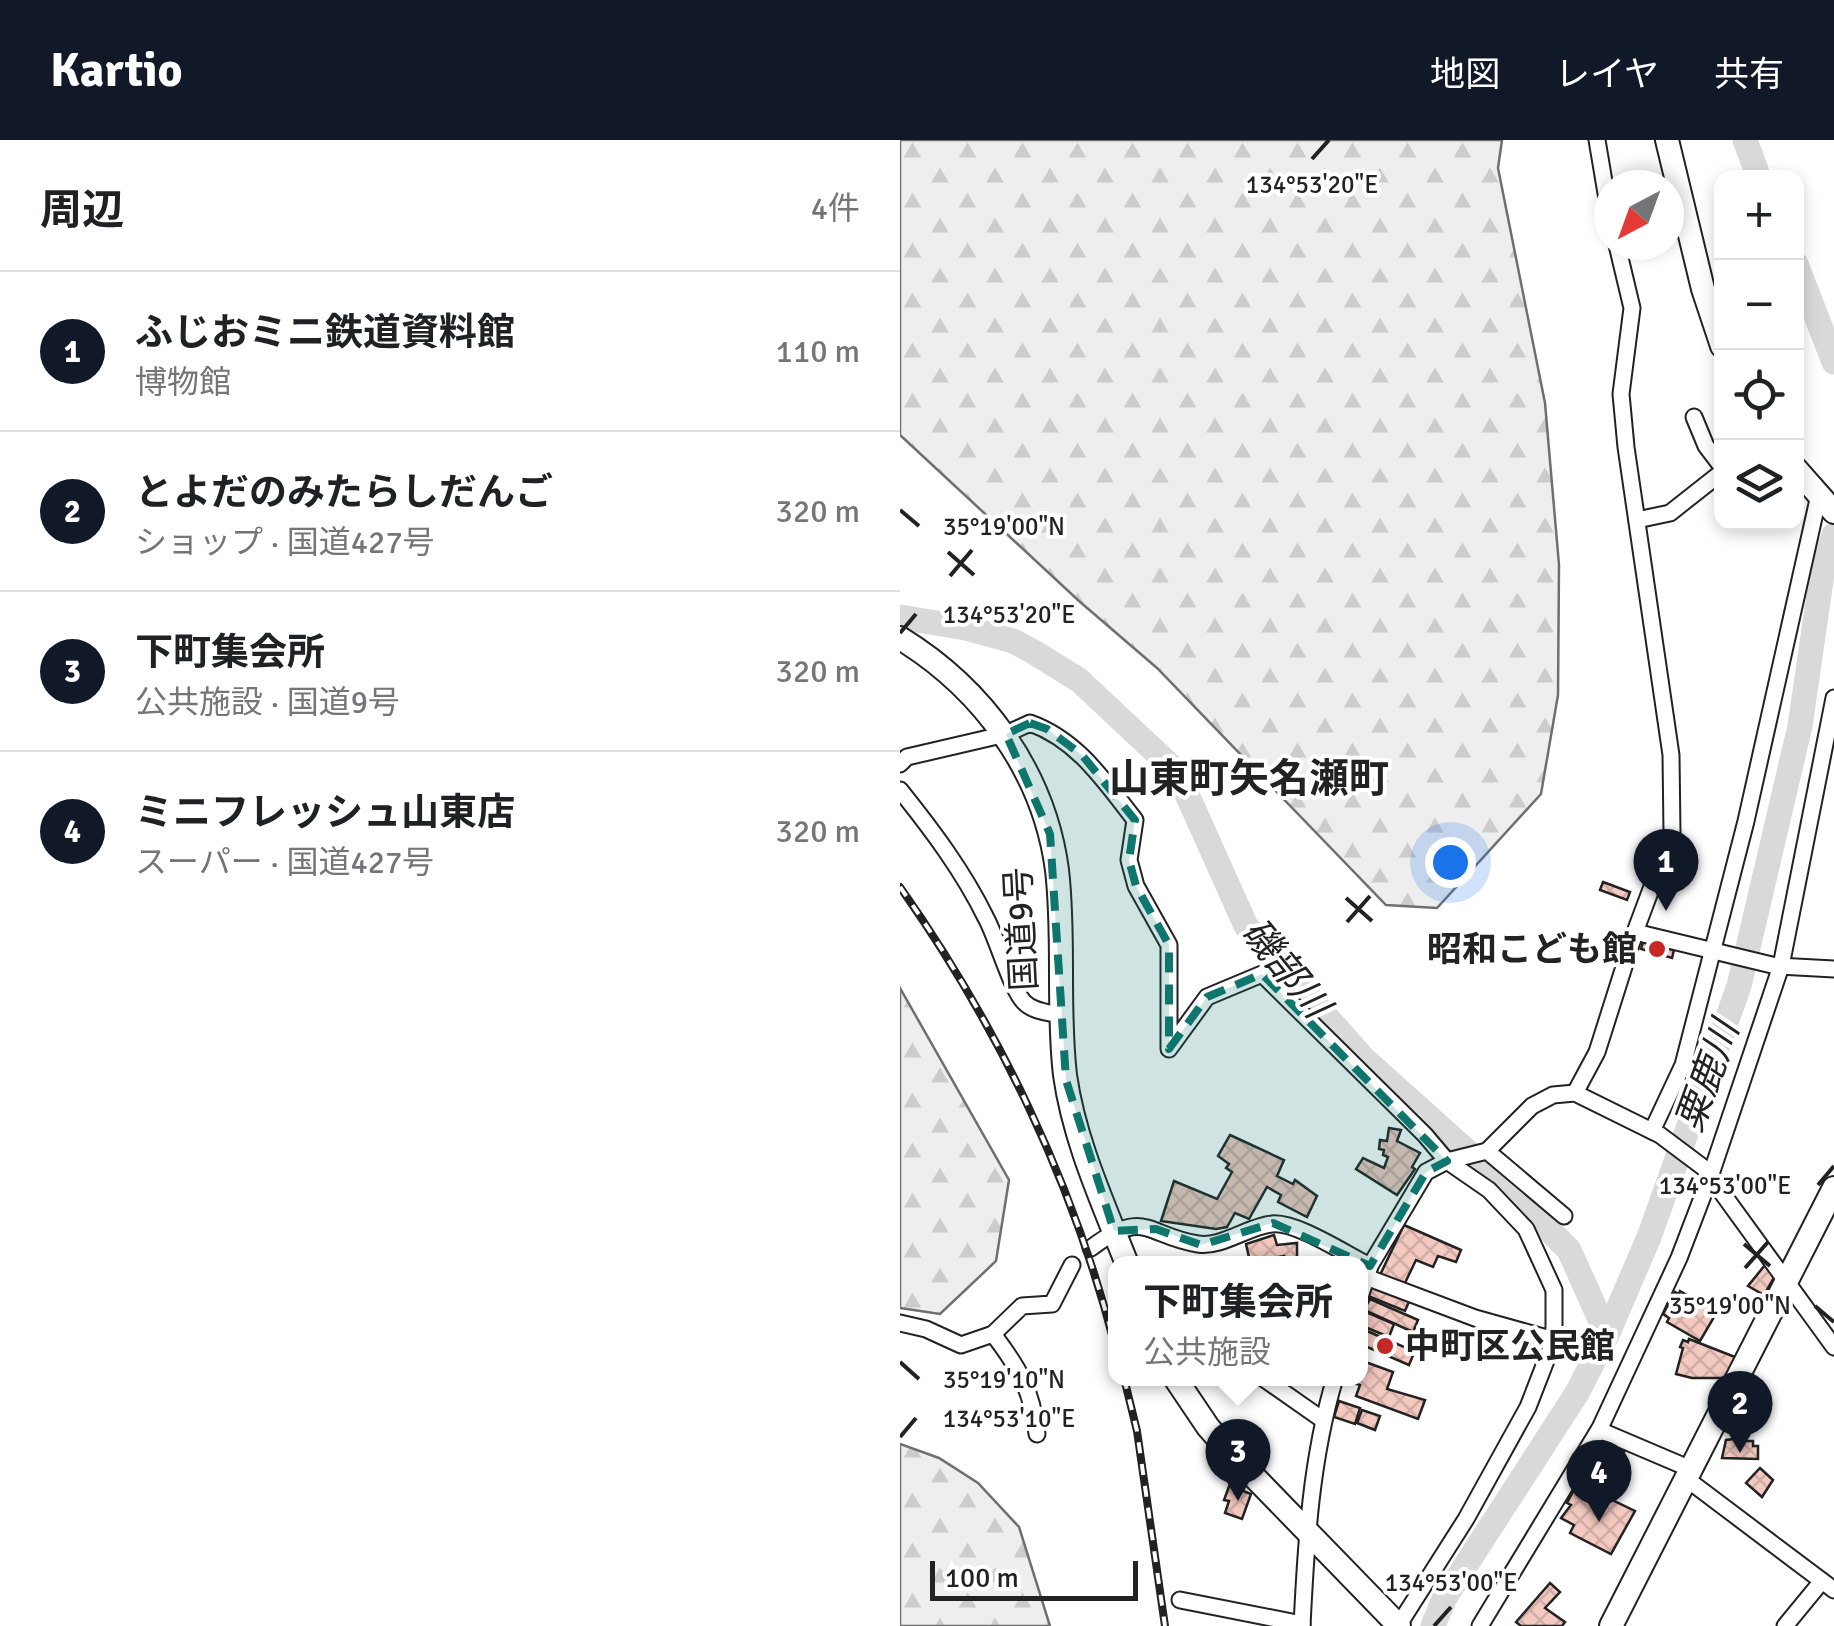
<!DOCTYPE html>
<html lang="ja">
<meta charset="utf-8">
<style>
body{margin:0;font-family:Signika,"Noto Sans JP",sans-serif;background:#f6f6f6;color:#202124}
.controls{position:absolute;right:30px;top:30px;display:grid;overflow:hidden;border-radius:20px;box-shadow:0 5px 15px #0003}
.controls button{width:90px;height:90px;display:grid;place-items:center;padding:0;border:0;border-bottom:2px solid #e0e0e0;background:#fff;color:#202124;font:50px sans-serif}
.compass{position:absolute;left:694px;top:30px;width:90px;height:90px;border-radius:50%;background:#fff;box-shadow:0 5px 15px #0003;rotate:221deg}
.scale{position:absolute;left:30px;bottom:25px;width:208px;box-sizing:border-box;padding-left:10px;border:5px solid #222;border-top:0;font-size:28px;line-height:35px;white-space:nowrap;color:#222;-webkit-text-stroke:8px #fff;paint-order:stroke}
.you{position:absolute;left:550px;top:722px;width:35px;height:35px;margin:-25px;border:8px solid #fff;border-radius:50%;background:#1a73e8;box-shadow:0 0 0 15px #1a73e833}
.badge{display:grid;place-items:center;width:65px;height:65px;border-radius:50%;background:#111827;color:#fff;font-size:32px;font-weight:700}
.pin{position:absolute;translate:-50% -82px;filter:drop-shadow(0 2px 5px #0008)}
.pin::after{content:'';position:absolute;top:52px;width:35px;height:30px;background:inherit;clip-path:polygon(0 0,100% 0,50% 100%)}
.popup{position:absolute;left:208px;top:1116px;width:260px;height:130px;box-sizing:border-box;display:grid;place-content:center;border-radius:20px;background:#fff;filter:drop-shadow(0 2px 8px #0005);font-size:32px;white-space:nowrap;color:#757577}
.popup b{font-size:38px;color:#202124}
.popup::after{content:'';position:absolute;left:50%;top:100%;margin-left:-20px;border:20px solid transparent;border-top-color:#fff}
.list{margin:0;padding:0;list-style:none}
h2{display:flex;justify-content:space-between;align-items:center;height:130px;margin:0;padding:0 40px;font-size:42px}
h2 small{font-size:32px;font-weight:400;color:#757577}
.list li{display:grid;grid-template-columns:65px 1fr auto;gap:30px;align-items:center;box-sizing:border-box;height:160px;padding:0 40px;border-top:2px solid #e0e0e0}
.list b{display:block;font-size:38px;white-space:nowrap}
.list p{margin:0;font-size:32px;white-space:nowrap;color:#757577}
.list em{font-size:32px;font-style:normal;color:#757577}
.icon{flex:none;width:55px;height:55px;fill:none;stroke:currentColor;stroke-width:2;stroke-linecap:round;stroke-linejoin:round}
.map{position:relative;flex:none;width:934px;height:1486px;overflow:hidden}
header{display:flex;align-items:center;gap:60px;box-sizing:border-box;height:140px;padding:0 50px;background:#111827;color:#fff}
header strong{font-size:48px}
nav{display:flex;gap:55px;margin-inline-start:auto;font-size:35px}
main{display:flex}
aside{flex:1;background:#fff}
.map>svg:first-child{display:block}
.forest{fill:url(#forest-firs);stroke:#6f6f6f;stroke-width:2.5}
.lines{fill:none;stroke-linecap:round;stroke-linejoin:round}
.river{stroke:#d9d9d9;stroke-width:25}
.building{fill:url(#building-cross-hatch);stroke:#222;stroke-width:2.5}
.minor-casing{stroke:#222;stroke-width:19}
.highway-casing{stroke:#222;stroke-width:26}
.minor{stroke:#fff;stroke-width:15}
.highway{stroke:#fff;stroke-width:22}
.rail-casing{stroke:#222;stroke-width:8}
.rail{stroke:#fff;stroke-width:4;stroke-dasharray:11;stroke-linecap:butt}
.marked{fill:#0f766e;fill-opacity:0.2;stroke:#0f766e;stroke-width:8;stroke-dasharray:20 12;stroke-linejoin:round}
.ticks{fill:none;stroke:#222;stroke-width:4}
.poi-dot{fill:#c62828;stroke:#fff;stroke-width:4}
.labels{text-anchor:middle;stroke-width:8;stroke-linejoin:round;paint-order:stroke}
.street-label{font-size:35px;fill:#222;stroke:#fff}
.poi-label{font-size:35px;font-weight:bold;fill:#222;stroke:#fff;text-anchor:end}
.water-label{font-size:38px;font-style:italic;fill:#222;stroke:#fff}
.quarter-label{font-size:40px;font-weight:bold;fill:#222;stroke:#fff}
.ticks-label{font-size:25px;text-anchor:middle;fill:#222;stroke:#fff;stroke-width:8;stroke-linejoin:round;paint-order:stroke}
</style>
<header>
<strong>Kartio</strong>
<nav><a>地図</a><a>レイヤ</a><a>共有</a></nav>
</header>
<main>
<aside>
<h2>周辺<small>4件</small></h2>
<ul class="list">
<li><span class="badge">1</span><div><b>ふじおミニ鉄道資料館</b><p>博物館</p></div><em>110 m</em></li>
<li><span class="badge">2</span><div><b>とよだのみたらしだんご</b><p>ショップ · 国道427号</p></div><em>320 m</em></li>
<li><span class="badge">3</span><div><b>下町集会所</b><p>公共施設 · 国道9号</p></div><em>320 m</em></li>
<li><span class="badge">4</span><div><b>ミニフレッシュ山東店</b><p>スーパー · 国道427号</p></div><em>320 m</em></li>
</ul>
</aside>
<div class="map">
<svg width="934" height="1486" viewBox="0 0 934 1486">
<defs>
<pattern id="forest-firs" width="22" height="20" patternUnits="userSpaceOnUse" patternTransform="scale(2.5)"><rect width="22" height="20" fill="#eee"/><path d="M5 1l3.5 6h-7zM16 11l3.5 6h-7z" fill="#ccc"/></pattern>
<pattern id="building-cross-hatch" width="8" height="8" patternUnits="userSpaceOnUse" patternTransform="scale(2.5)"><rect width="8" height="8" fill="#f3c9c0"/><path d="M0 0l8 8M0 8l8-8" fill="none" stroke="#d0aca5"/></pattern>
</defs>
<rect width="100%" height="100%" fill="#fff"/>
<g class="forest">
<path d="M0,0H602L598,28L645,263L659,425L658,555L641,654L537,768L486,765L257,528L179,461L0,295Z"/>
<path d="M0,848L109,1040L96,1121L40,1174L0,1168Z"/>
<path d="M0,1304L39,1318L78,1343L119,1387L150,1486H0Z"/>
</g>
<g class="lines">
<g class="river">
<path d="M845,0L859,38"/>
<path d="M896,124L934,222"/>
<path d="M0,477L66,488L113,501L132,511L179,540L277,632L346,786L463,918L610,1050L669,1110L707,1195"/>
<path d="M533,1486L544,1459L677,1253L707,1195L749,1097L839,846L900,586L922,434L934,395"/>
</g>
</g>
<g class="building">
<path d="M703,742L730,752L727,760L700,750Z"/>
<path d="M743,802L774,810L772,818L741,809Z"/>
<path d="M489,988L501,990L497,1001L520,1013L512,1027L515,1029L497,1055L456,1029L463,1018L484,1028L488,1017L483,1015L484,1010L479,1009L480,1000L487,1001Z"/>
<path d="M330,995L384,1020L377,1036L393,1044L395,1040L417,1056L407,1077L378,1062L381,1055L367,1047L349,1079L335,1073L327,1087L316,1089L261,1081L274,1041L317,1059L332,1032L326,1028L329,1024L318,1016Z"/>
<path d="M504,1085L561,1110L556,1122L538,1116L533,1127L516,1120L504,1145L480,1135Z"/>
<path d="M374,1095L377,1105L397,1103V1121H385L384,1116L350,1122L346,1104Z"/>
<path d="M865,1125L875,1136L864,1155L848,1146Z"/>
<path d="M474,1142L511,1157L505,1171L468,1156Z"/>
<path d="M780,1151L817,1172L800,1201L767,1182L769,1178L763,1174L775,1152L779,1154Z"/>
<path d="M470,1159L518,1180L513,1192L464,1170Z"/>
<path d="M464,1171L494,1184L489,1197L460,1185Z"/>
<path d="M460,1188L509,1209L514,1213L509,1225L460,1204Z"/>
<path d="M789,1199L835,1217L826,1238H792L776,1234L783,1208L780,1207L783,1200L788,1202Z"/>
<path d="M460,1220L493,1232L487,1249L525,1260L518,1279L456,1256L460,1245L442,1239L460,1238Z"/>
<path d="M439,1261L460,1268L455,1284L434,1277Z"/>
<path d="M462,1270L480,1276L475,1290L457,1283Z"/>
<path d="M702,1298L725,1310L718,1323L708,1318L700,1336L686,1329Z"/>
<path d="M842,1298V1301H853V1306H858V1319L822,1318L826,1300Z"/>
<path d="M860,1328L873,1340L862,1357L846,1343Z"/>
<path d="M331,1341L344,1346L343,1351L351,1354L342,1379L325,1373L329,1361L324,1360Z"/>
<path d="M677,1344L693,1353L696,1348L704,1352L702,1355L735,1371L711,1414L670,1393L674,1385L661,1378L671,1365L667,1363Z"/>
<path d="M650,1443L660,1452L645,1468L665,1482L662,1486H621L616,1482Z"/>
</g>
<g class="lines">
<defs>
<g id="minor">
<path d="M697,0L709,71"/>
<path d="M794,277L806,306L822,327"/>
<path d="M737,380L770,373L822,332"/>
<path d="M0,624L7,617L106,594L130,583C178,600 205,642 235,680L229,720L236,746L269,805V909L307,857L362,834L525,995L547,1021L589,1050L626,1089L654,1150V1200L628,1267L566,1379L498,1486"/>
<path d="M0,650C32,690 63,731 86,778C97,798 111,849 124,862C132,871 147,872 159,875"/>
<path d="M735,792L876,826L934,829"/>
<path d="M675,953L697,912L735,792L772,693L771,615L726,307L721,254L732,168L717,105"/>
<path d="M752,991L783,925L846,681L919,355"/>
<path d="M587,1011L664,1076"/>
<path d="M191,1108C245,1067 247,1096 298,1104C321,1108 349,1086 372,1084C396,1081 447,1115 470,1126"/>
<path d="M466,1137L575,1178L654,1200"/>
<path d="M460,1157L470,1126L526,1032L547,1021L587,1011L632,966L653,955L675,953L760,995L804,1028L934,1207"/>
<path d="M0,1183L26,1189L61,1205L93,1194L122,1166L152,1164L172,1125"/>
<path d="M93,1194C119,1228 132,1250 137,1294"/>
<path d="M363,1238L423,1280"/>
<path d="M699,1290L793,1330"/>
<path d="M788,1340L934,1450"/>
<path d="M280,1460L402,1484"/>
<path d="M402,1486C406,1403 411,1318 435,1238"/>
<path d="M580,1486L700,1288L779,1118L810,1037L881,826L934,558"/>
<path d="M885,1486L922,1441"/>
</g>
<g id="highway">
<path d="M767,0L803,149L822,206"/>
<path d="M896,329L934,372"/>
<path d="M0,498C83,549 144,632 157,730C165,798 157,867 165,935C174,1000 203,1063 227,1124"/>
<path d="M275,1238L308,1287L330,1312L499,1486"/>
<path d="M711,1486L934,1048"/>
</g>
</defs>
<use href="#minor" class="minor-casing"/>
<use href="#highway" class="highway-casing"/>
<use href="#minor" class="minor"/>
<use href="#highway" class="highway"/>
<defs>
<g id="rail">
<path d="M0,747C98,886 173,1042 215,1206"/>
<path d="M224,1238L237,1291L265,1486"/>
</g>
</defs>
<use href="#rail" class="rail-casing"/>
<use href="#rail" class="rail"/>
</g>
<path class="marked" d="M130,583L147,589L182,615L235,680L229,720L236,746L269,805V909L307,857L362,834L547,1021L526,1032L470,1126L373,1083L301,1105L256,1089L214,1091L166,940L150,694L106,594Z"/>
<path class="ticks" d="M412,19L429,0M0,370L19,386M48,412L74,435M50,436L72,410M0,493L16,474M446,758L472,781M447,782L470,756M918,1045L934,1026M844,1104L870,1126M845,1128L868,1102M915,1166L934,1182M0,1222L19,1239M0,1297L16,1278M534,1486L551,1467"/>
<g class="poi-dot">
<circle cx="757" cy="809" r="10"/>
<circle cx="485" cy="1206" r="10"/>
</g>
<g class="labels">
<g class="street-label">
<text transform="translate(121 789) rotate(-93)" y="12">国道9号</text>
</g>
<g class="poi-label">
<text x="737" y="821">昭和こども館</text>
<text x="505" y="1218" text-anchor="start">中町区公民館</text>
</g>
<g class="water-label">
<text transform="translate(386 828) rotate(51)" y="13">磯部川</text>
<text transform="translate(807 936) rotate(-70)" y="13">粟鹿川</text>
</g>
<g class="quarter-label">
<text x="349" y="652">山東町矢名瀬町</text>
</g>
</g>
<g class="ticks-label">
<text x="412" y="53">134°53'20"E</text>
<text x="104" y="395">35°19'00"N</text>
<text x="109" y="483">134°53'20"E</text>
<text x="825" y="1054">134°53'00"E</text>
<text x="830" y="1174">35°19'00"N</text>
<text x="104" y="1248">35°19'10"N</text>
<text x="109" y="1287">134°53'10"E</text>
<text x="551" y="1451">134°53'00"E</text>
</g>
</svg>
<div class="controls">
<button>+</button>
<button>−</button>
<button><svg class="icon" aria-label="locate" viewBox="0 0 24 24"><circle cx="12" cy="12" r="6"/><path d="M12 2v4M12 18v4M2 12h4M18 12h4"/></svg></button>
<button><svg class="icon" aria-label="layers" viewBox="0 0 24 24"><path d="M12 4l9 5-9 5-9-5zM3 14l9 5 9-5"/></svg></button>
</div>
<svg class="compass" viewBox="-18 -18 36 36"><path d="M0-13l5 13h-10z" fill="#e53935"/><path d="M0 13l5-13h-10z" fill="#757577"/></svg>
<div class="scale">100 m</div>
<div class="you"></div>
<div class="pin badge" style="left:766px;top:771px">1</div>
<div class="pin badge" style="left:840px;top:1313px">2</div>
<div class="pin badge" style="left:338px;top:1361px">3</div>
<div class="popup"><b>下町集会所</b>公共施設</div>
<div class="pin badge" style="left:699px;top:1382px">4</div>
</div>
</main>
